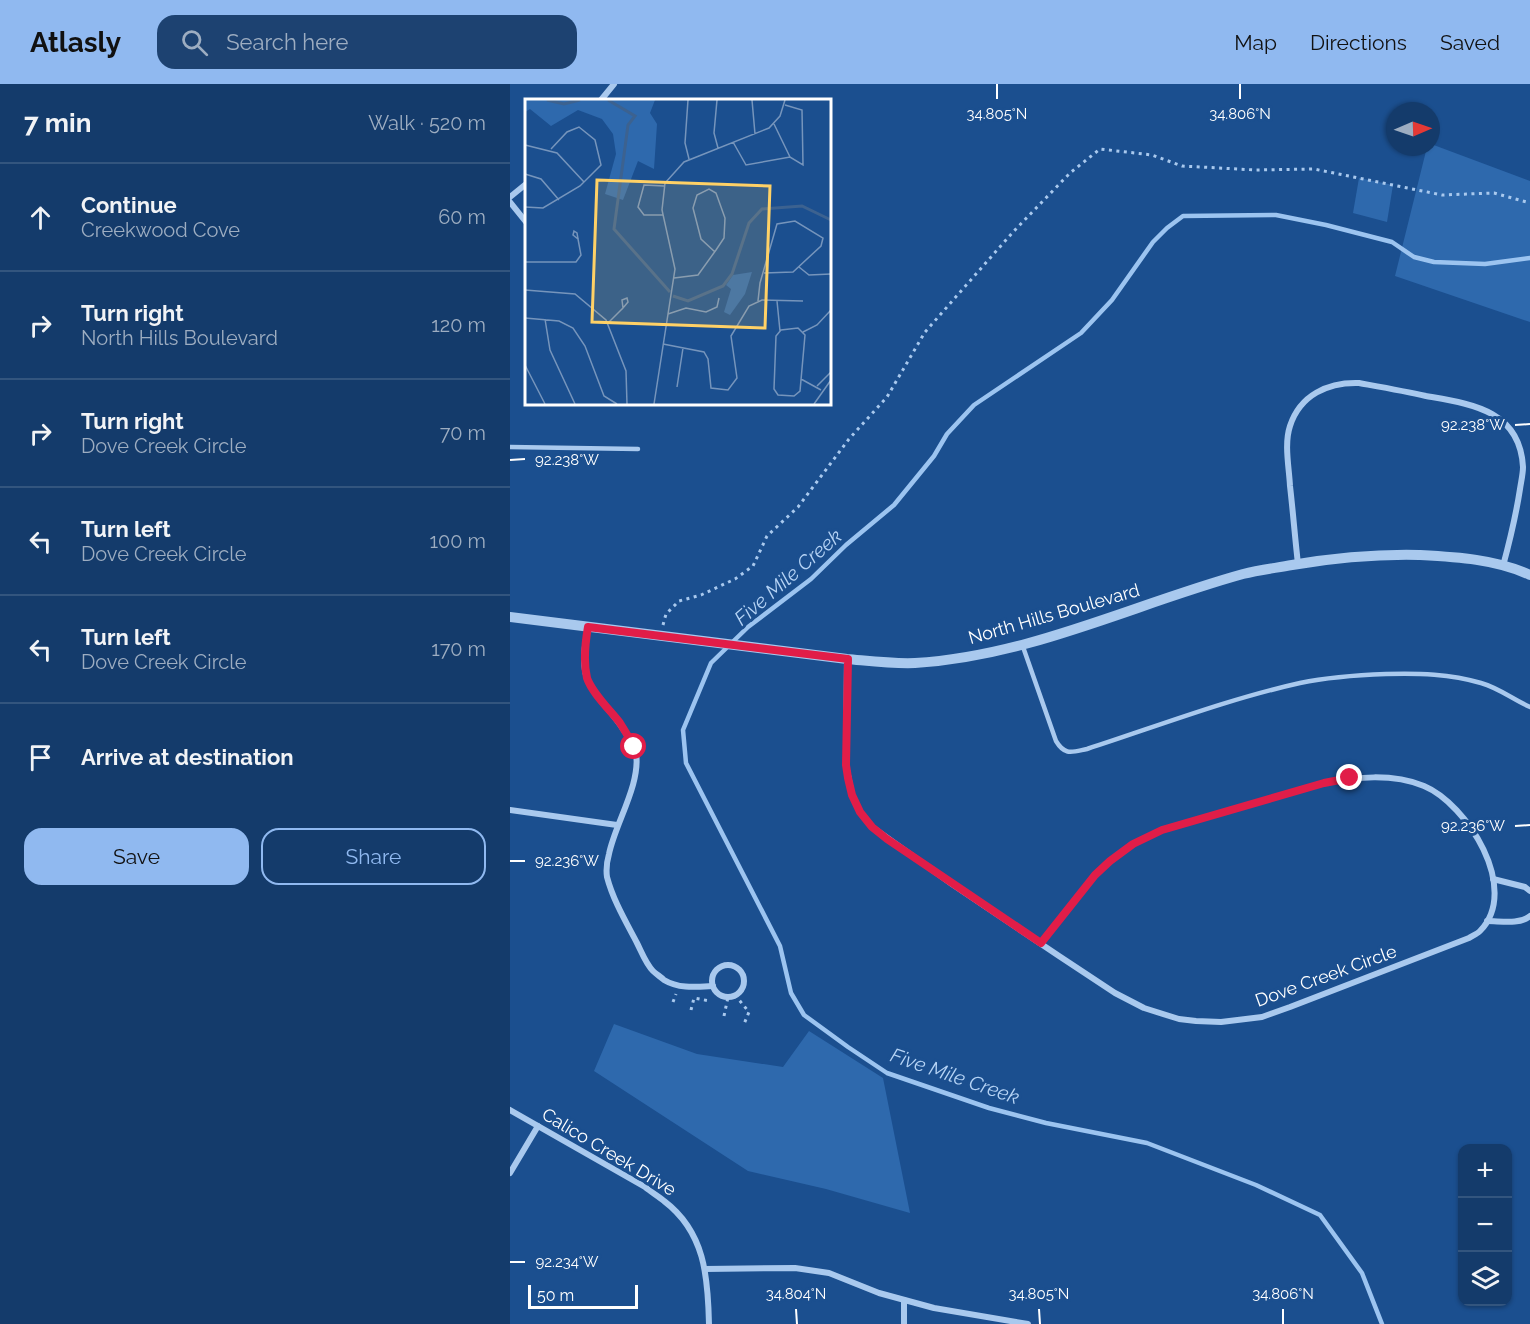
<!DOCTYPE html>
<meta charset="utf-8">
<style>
body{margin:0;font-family:Raleway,sans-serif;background:#1d4271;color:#f1f3f6}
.controls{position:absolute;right:18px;bottom:18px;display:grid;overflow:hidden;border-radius:12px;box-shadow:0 2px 4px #0004}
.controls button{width:54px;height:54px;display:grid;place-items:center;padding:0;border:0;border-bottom:2px solid #33557e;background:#143b6b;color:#f1f3f6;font:30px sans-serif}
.compass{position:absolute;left:876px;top:18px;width:54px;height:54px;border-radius:50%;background:#143b6b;box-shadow:0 2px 4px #0004;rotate:88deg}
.scale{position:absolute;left:18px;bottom:15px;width:110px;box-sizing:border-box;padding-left:6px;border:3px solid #fff;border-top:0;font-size:16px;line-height:21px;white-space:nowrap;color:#fff;-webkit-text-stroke:4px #1b4f8f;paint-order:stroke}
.stop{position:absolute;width:18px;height:18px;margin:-14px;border:4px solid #e11d48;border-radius:50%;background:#fff}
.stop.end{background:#e11d48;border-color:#fff;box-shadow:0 2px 6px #0008}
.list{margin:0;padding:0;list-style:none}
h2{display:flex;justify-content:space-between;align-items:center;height:78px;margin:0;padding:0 24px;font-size:26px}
h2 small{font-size:20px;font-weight:400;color:#9dadc1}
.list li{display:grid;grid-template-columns:39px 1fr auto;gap:18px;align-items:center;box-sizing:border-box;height:108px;padding:0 24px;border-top:2px solid #33557e}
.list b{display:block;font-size:22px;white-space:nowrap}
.list p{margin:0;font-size:20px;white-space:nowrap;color:#9dadc1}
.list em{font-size:20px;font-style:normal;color:#9dadc1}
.actions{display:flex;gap:12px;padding:18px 24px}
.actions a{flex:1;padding:14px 0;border:2px solid #90b9f0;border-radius:18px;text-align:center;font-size:21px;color:#90b9f0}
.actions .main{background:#90b9f0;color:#111}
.icon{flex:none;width:33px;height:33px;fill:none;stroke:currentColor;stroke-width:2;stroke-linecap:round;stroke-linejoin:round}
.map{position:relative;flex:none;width:1020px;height:1240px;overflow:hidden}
header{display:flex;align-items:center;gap:36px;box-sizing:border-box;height:84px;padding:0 30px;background:#90b9f0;color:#111}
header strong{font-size:28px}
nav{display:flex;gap:33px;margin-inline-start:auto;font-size:21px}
.search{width:420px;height:54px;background:#1d4271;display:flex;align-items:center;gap:15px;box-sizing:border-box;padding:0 21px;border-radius:18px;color:#9dadc1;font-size:22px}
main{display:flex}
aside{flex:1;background:#143b6b}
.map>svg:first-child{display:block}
.green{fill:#2e69ad}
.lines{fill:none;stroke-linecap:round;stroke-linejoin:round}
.stream{stroke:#9cc4f0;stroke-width:4.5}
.path{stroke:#a9c9ee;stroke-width:3;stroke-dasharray:3 4.5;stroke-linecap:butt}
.service{stroke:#a9c9ee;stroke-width:4.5}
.minor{stroke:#a9c9ee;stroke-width:6}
.tertiary{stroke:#a9c9ee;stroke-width:10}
.route{stroke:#e11d48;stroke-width:8}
.ticks{fill:none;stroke:#fff;stroke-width:2}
.labels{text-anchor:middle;stroke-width:6;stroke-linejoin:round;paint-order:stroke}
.street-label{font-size:18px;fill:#fff;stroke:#1b4f8f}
.water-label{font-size:20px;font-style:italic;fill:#b5d3f5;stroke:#1b4f8f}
.inset-river{fill:none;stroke:#3c6290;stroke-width:3}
.inset-road{fill:none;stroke:#7695bc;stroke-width:1.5}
.view{fill:#ffd166;fill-opacity:0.15;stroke:#ffd166;stroke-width:3}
.inset-edge{fill:none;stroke:#fff;stroke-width:3}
.ticks-label{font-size:15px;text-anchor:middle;fill:#fff;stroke:#1b4f8f;stroke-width:6;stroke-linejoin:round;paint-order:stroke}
</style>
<header>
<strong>Atlasly</strong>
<div class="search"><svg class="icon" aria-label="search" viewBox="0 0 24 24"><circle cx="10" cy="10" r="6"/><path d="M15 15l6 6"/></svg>Search here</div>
<nav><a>Map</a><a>Directions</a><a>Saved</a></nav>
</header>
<main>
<aside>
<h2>7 min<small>Walk · 520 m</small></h2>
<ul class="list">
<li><svg class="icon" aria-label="ahead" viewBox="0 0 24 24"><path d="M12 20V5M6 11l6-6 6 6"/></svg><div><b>Continue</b><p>Creekwood Cove</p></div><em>60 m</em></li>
<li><svg class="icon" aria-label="right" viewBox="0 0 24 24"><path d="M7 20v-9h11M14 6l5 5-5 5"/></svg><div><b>Turn right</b><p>North Hills Boulevard</p></div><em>120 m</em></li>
<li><svg class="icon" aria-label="right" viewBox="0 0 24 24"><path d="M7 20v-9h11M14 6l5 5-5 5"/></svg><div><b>Turn right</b><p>Dove Creek Circle</p></div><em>70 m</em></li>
<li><svg class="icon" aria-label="left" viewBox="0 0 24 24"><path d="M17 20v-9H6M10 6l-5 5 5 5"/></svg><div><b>Turn left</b><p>Dove Creek Circle</p></div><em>100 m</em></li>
<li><svg class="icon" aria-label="left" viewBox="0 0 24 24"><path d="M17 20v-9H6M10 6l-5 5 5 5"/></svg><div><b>Turn left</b><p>Dove Creek Circle</p></div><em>170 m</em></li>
<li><svg class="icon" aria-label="arrive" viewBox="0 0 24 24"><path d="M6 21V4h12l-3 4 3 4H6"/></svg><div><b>Arrive at destination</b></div></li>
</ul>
<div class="actions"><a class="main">Save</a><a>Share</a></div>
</aside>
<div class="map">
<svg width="1020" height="1240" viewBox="0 0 1020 1240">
<rect width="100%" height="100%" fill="#1b4f8f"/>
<g class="green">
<path d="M921,60L1020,97V238L885,192L917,63H921Z"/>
<path d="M849,94L883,101L877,138L843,129Z"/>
<path d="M104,940L187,970L273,983L299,947L373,994L400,1129L316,1105L238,1087L84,987Z"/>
</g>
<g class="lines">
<path class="stream" d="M872,1240L852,1189L810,1131L746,1101L637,1059L536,1039L479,1024L377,989L338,963L294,931L281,909L270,862L176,679L173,646L201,579L238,543L301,495L336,461L384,421L424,372L437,350L464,321L571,249L602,216L643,158L657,144L673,132L766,131L816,141L882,158L904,173L924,178L975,180L1020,174"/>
<g class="path">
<path d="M153,541L156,530L169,517L191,511L225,495L243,482L257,452L288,423L339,355L377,313L415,248L503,148L560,89L590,65L642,71L672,82L746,86L804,85L932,111L984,109L1020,119"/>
<path d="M225,911L239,928L234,940"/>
<path d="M163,918L166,910"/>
<path d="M181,926L184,914L200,917"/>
<path d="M214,932L218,913"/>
</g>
<g class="service">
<path d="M0,363L128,365"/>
<path d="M512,560L546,657C555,672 562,668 577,665C648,642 718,615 790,599C819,593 848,591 876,590C909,589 940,590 971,599C989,604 1004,616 1020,623"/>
</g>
<g class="minor">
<path d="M91,16L104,0"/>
<path d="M0,113L16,100"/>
<path d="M0,118L16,138"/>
<path d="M788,480C785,454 783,428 780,402C779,383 774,360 780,342C790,311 818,298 849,299C871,303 894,307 916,312C961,320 1010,326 1013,383C1013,390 1011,398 1010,405C1006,431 1000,456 993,482"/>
<path d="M78,543C75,559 71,581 78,597C87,615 103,629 113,645C118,652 125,660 126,669C131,700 105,740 99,770C97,777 96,786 97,793C103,816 116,838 127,859C132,869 136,880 143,887C146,890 151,893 154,896C169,905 186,903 203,902"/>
<path d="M337,575L336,681L342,711L350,728L362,743L442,800L549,872L605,909L634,924L669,935L686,937L711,938L752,933L780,923L959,854C962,852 967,850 970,847C1011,805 957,720 914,702C882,689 846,693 814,699L652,746L623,760L600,777L585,791L531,859"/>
<path d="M0,726L107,741"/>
<path d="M983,795L1015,803L1020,807"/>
<path d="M977,837C991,837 1009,841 1020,832"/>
<circle cx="218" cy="897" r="16"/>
<path d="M0,1026L135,1103C141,1108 148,1112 154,1117C195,1148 198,1193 199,1240"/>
<path d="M0,1089L28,1042"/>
<path d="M195,1185L285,1184L319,1189L369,1209L424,1224L518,1240"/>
<path d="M394,1216V1240"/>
</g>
<path class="tertiary" d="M0,533L337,575C360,577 383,580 405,579C520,572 624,520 733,490C750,486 766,484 782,481C824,474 866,470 909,471C946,473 986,475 1020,491"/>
</g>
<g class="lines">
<path class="route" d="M124,663C120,655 115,647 110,639C100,626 82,609 77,594C73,577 75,560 78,543L338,575L336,681L338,694L342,711L350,728L362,743L377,755L531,859L585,791L600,777L623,760L652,746L814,699L840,694"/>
</g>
<path class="ticks" d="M487,0V15M730,0V15M1005,341L1020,340M0,376L15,375M1005,742L1020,741M0,777H15M0,1178H15M286,1225L287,1240M529,1225L530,1240M773,1225V1240"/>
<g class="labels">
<g class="street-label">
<text transform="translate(544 530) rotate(-16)" y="6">North Hills Boulevard</text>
<text transform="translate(816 892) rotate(-20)" y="6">Dove Creek Circle</text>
<text transform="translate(99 1068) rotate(31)" y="6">Calico Creek Drive</text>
</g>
<g class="water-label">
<text transform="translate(278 493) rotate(-41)" y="7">Five Mile Creek</text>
<text transform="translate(445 992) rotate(19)" y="7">Five Mile Creek</text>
</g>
</g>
<g transform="translate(15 15)">
<rect width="306" height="306" fill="#1b4f8f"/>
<path d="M0,1H130L125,14L132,25L129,70L113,62L98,101L80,95L91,55L88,35L77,20L53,11L26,27L5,10L0,13ZM227,173L220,195L205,216L199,213L206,190L201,186L208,176Z" fill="#2e69ad"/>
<path class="inset-river" d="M22,1L39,5L55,1M83,1L110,17L103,26L89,130L145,193M148,197L163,202L198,187L207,175L224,124L237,110L277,107L306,121"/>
<path class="inset-road" d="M163,1L160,44L164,60M192,1L189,34L193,49M227,1L230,35M249,25L265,58M208,43L221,66L265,58L278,66L277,11L260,6M0,46L32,54L59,83M0,75L16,80L34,101M0,108L18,109L55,87L76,66L70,41L54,28L42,33L26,50M138,116H119L113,108L119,86L139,87M49,132L52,134L53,140L48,136ZM0,163H51L56,156L53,140M274,168L284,176L306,175M149,179L173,176L191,151L199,139L200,119L191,94L184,90L172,96L168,109L176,140L190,153M0,191L50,195L81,221L101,272L102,305M102,199L103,203L98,209L97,201ZM233,202L235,184L252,125L270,122L298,139L296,147L268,173L239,174M252,202L255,232M143,215L161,209L181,213L192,208L194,199M0,219L34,222L48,229L60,247L79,297L92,305M20,220L25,251L50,305M83,224L98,209M273,229L280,236L275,292L269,297L253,296L249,290L251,237L256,231ZM278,233L292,226L306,211M138,245L179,253L183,260L186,289L203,291L212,279L206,237L224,207L237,201L278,202M0,266L20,305M276,280L296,291M292,287L306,273M152,288L158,249M129,305L150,170L137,111L140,84L159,63L244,29L255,17L260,1M289,305L306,281"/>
<path class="view" d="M72,81L245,87L240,229L67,223Z"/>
<rect width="306" height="306" class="inset-edge"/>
</g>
<g class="ticks-label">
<text x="487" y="35">34.805°N</text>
<text x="730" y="35">34.806°N</text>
<text x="963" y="346">92.238°W</text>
<text x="57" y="381">92.238°W</text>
<text x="963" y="747">92.236°W</text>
<text x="57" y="782">92.236°W</text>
<text x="57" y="1183">92.234°W</text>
<text x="286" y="1215">34.804°N</text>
<text x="529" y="1215">34.805°N</text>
<text x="773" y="1215">34.806°N</text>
</g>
</svg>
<div class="controls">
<button>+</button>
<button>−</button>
<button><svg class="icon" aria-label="layers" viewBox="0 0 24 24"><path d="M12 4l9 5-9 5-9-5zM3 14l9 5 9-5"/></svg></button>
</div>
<svg class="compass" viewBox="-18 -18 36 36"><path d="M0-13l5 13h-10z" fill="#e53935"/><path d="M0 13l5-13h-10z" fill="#9dadc1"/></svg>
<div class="scale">50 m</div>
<div class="stop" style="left:124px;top:663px"></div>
<div class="stop end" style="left:840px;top:694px"></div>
</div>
</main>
